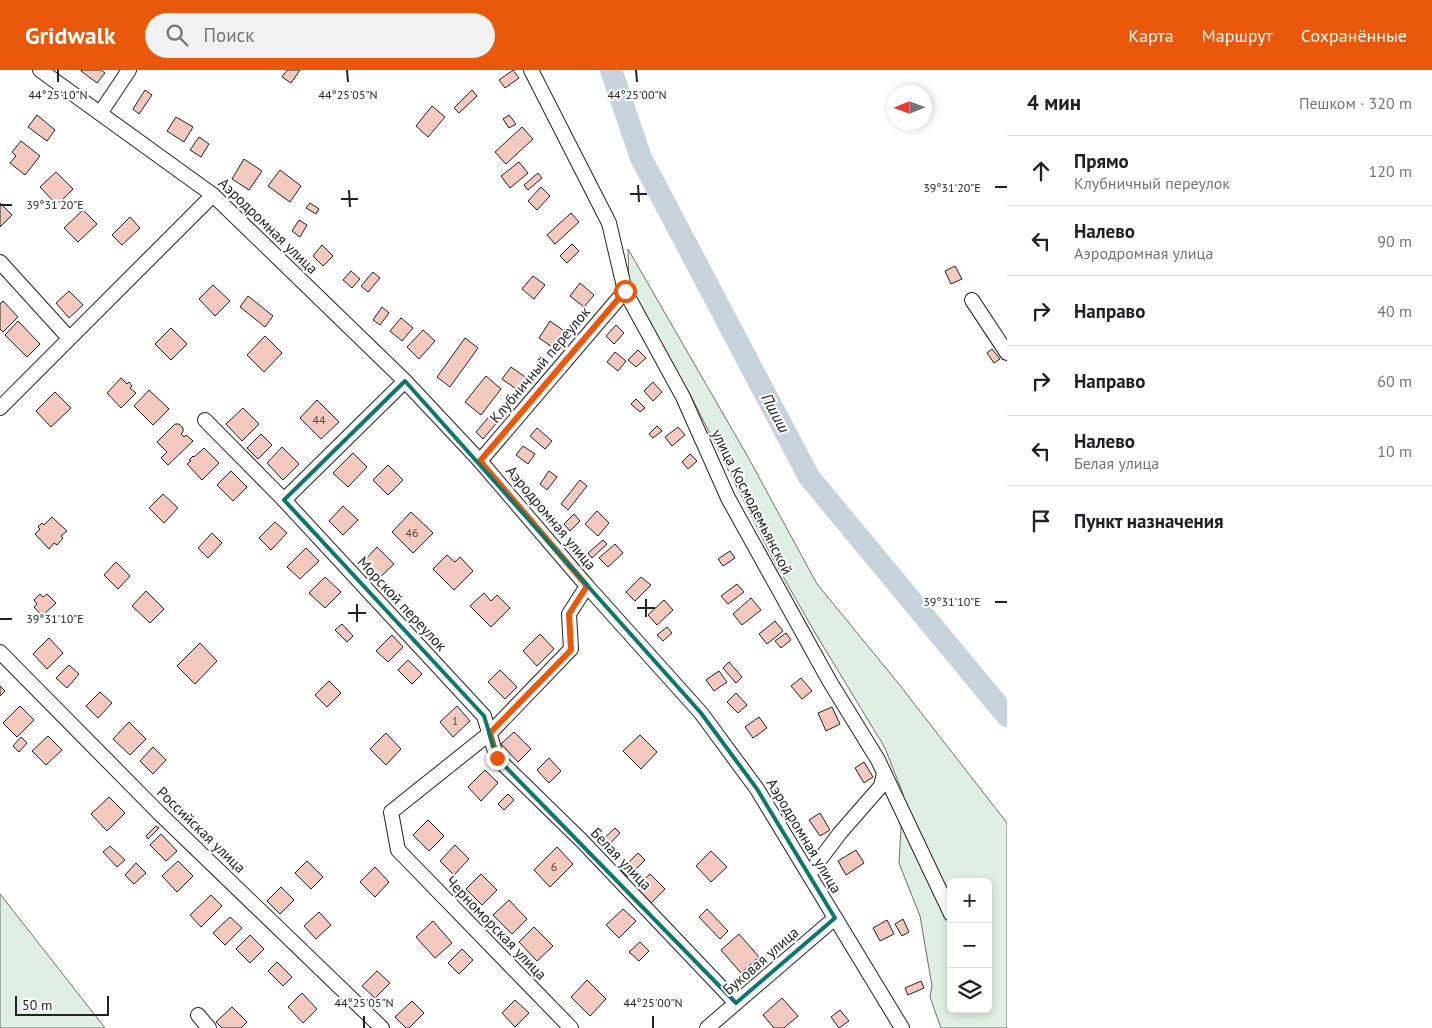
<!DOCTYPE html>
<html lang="ru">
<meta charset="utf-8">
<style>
body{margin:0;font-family:"PT Sans",sans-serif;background:#f2f2f2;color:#202124}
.controls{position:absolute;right:15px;bottom:15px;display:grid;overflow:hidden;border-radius:8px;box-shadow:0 2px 8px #0003}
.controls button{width:45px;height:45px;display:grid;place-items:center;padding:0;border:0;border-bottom:1px solid #e0e0e0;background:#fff;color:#202124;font:25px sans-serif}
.compass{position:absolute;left:887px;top:15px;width:45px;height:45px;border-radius:50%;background:#fff;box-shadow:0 2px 8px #0003;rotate:269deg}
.scale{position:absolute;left:15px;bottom:12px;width:94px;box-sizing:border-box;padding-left:5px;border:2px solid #222;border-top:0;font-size:14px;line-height:18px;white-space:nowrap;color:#222;-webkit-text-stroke:4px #fff;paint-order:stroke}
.stop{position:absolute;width:15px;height:15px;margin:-11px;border:4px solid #ea580c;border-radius:50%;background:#fff}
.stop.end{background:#ea580c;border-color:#fff;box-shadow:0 1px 5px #0008}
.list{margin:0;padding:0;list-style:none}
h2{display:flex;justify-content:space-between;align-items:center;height:65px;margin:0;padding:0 20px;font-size:21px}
h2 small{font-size:16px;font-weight:400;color:#757577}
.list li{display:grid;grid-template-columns:32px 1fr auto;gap:15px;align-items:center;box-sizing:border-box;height:70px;padding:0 20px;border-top:1px solid #e0e0e0}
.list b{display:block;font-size:19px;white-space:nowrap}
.list p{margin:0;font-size:16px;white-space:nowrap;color:#757577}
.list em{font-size:16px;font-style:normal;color:#757577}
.icon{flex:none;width:28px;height:28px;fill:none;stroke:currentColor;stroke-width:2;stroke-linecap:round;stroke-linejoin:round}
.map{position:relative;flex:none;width:1007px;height:958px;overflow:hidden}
header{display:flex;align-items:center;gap:30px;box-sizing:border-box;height:70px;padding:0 25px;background:#ea580c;color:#fff}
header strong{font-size:24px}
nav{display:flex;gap:28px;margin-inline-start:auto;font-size:18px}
.search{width:350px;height:45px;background:#f2f2f2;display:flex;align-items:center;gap:12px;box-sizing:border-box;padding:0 18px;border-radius:28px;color:#757577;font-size:19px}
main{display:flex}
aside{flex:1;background:#fff}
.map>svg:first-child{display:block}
.green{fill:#e0efe3;stroke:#6f6f6f;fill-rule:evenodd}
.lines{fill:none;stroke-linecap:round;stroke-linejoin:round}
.river{stroke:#c7d3dd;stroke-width:22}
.building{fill:#f3c9c0;stroke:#222}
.minor-casing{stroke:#222;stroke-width:16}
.minor{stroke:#fff;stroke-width:14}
.route{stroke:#ea580c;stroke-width:6}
.marked{fill:none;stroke:#0f766e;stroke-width:4;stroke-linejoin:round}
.ticks{fill:none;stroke:#222;stroke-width:2}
.labels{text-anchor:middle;stroke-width:4;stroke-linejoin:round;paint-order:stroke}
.number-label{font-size:12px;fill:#564c4a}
.street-label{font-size:15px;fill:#222;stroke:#fff}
.water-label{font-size:16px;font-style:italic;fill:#222;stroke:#fff}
.ticks-label{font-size:12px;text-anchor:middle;fill:#222;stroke:#fff;stroke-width:4;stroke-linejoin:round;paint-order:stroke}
</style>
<header>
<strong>Gridwalk</strong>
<div class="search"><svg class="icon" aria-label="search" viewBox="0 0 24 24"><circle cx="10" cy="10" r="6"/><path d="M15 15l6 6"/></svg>Поиск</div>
<nav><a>Карта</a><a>Маршрут</a><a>Сохранённые</a></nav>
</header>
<main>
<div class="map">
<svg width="1007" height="958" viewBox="0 0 1007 958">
<rect width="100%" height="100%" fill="#fff"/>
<g class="green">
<path d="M628,179L748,387L817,514L898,613L1007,753V958H941L930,927L932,916L920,846L899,793L903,724L885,678L814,561L772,487L694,332L629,216ZM951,812H988V939H951Z"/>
<path d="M0,824L105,958H0Z"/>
</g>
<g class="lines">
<path class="river" d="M611,0L641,88L809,407L1007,646"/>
</g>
<g class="building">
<path d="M81,0H101L105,3L97,13L81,1Z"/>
<path d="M287,0H300L291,13L282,7Z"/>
<path d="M513,0L519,8L505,18L499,10Z"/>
<path d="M145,20L152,25L139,44L133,39Z"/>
<path d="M472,20L477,26L459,43L454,38Z"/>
<path d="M432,36L445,47L428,67L416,56Z"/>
<path d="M37,45L55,60L47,71L28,57Z"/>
<path d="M509,45L516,54L509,58L503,49Z"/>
<path d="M176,47L193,57L184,72L167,61Z"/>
<path d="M522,57L533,69L506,94L495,82Z"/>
<path d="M199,67L209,74L201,87L190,80Z"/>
<path d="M21,71L40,86L25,105L10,93L16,86L12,82Z"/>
<path d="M244,89L262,101L249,120L232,109Z"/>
<path d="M519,92L528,103L510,118L501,106Z"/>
<path d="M280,100L301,116L290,132L268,116Z"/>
<path d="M56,102L73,119L57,135L40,117Z"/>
<path d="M538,103L542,108L528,120L524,115Z"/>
<path d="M541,117L550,126L537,140L528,131Z"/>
<path d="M0,133L12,145L0,157Z"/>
<path d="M310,133L319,139L316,144L306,138Z"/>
<path d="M83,140L97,154L78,172L64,158Z"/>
<path d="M571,143L579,152L555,174L547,165Z"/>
<path d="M130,147L140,158L122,175L112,165Z"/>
<path d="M299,150L307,155L300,167L292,161Z"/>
<path d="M572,174L579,181L567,193L560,186Z"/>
<path d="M322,175L333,186L323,196L313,186Z"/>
<path d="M955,196L962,209L951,214L945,201Z"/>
<path d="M351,201L360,209L352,218L343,210Z"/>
<path d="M373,202L380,208L368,222L361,216Z"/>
<path d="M533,206L545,215L534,229L522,219Z"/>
<path d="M580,213L594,225L584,237L570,226Z"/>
<path d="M213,215L230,231L215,246L199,229Z"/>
<path d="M69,221L83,235L69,248L56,233Z"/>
<path d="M248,226L273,246L265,257L240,237Z"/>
<path d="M3,231L18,247L3,262L0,259V234Z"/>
<path d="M382,237L389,243L380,255L373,250Z"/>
<path d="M401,248L413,258L402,271L390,261Z"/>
<path d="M18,251L40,274L27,287L5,265Z"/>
<path d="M550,251L567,263L555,279L539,268Z"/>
<path d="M616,255L624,263L614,274L606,266Z"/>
<path d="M171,258L187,274L171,290L155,274Z"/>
<path d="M423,260L435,271L419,289L407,277Z"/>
<path d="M265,266L282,283L264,302L247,285Z"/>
<path d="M465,268L478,278L450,317L437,307Z"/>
<path d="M992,279L1000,289L994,293L987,283Z"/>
<path d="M638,280L646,288L636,297L628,290Z"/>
<path d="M615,282L626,291L618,301L607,292Z"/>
<path d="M511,297L531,311L522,323L502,309Z"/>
<path d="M486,306L501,319L481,345L465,332Z"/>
<path d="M121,308L127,314L129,312L132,316L130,318L136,323L121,338L107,323Z"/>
<path d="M653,312L662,322L653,331L644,321Z"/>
<path d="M149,320L169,339L153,355L134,336Z"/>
<path d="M55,322L71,338L51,357L36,341Z"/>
<path d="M636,329L645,338L640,342L631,334Z"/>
<path d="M317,330L339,352L321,369L300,348Z"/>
<path d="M243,338L259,354L242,371L226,354Z"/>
<path d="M493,342L500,349L483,369L476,362Z"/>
<path d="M175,354H179L183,358V362L181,364L184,367L186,365L193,371L168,395L161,388L167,382L157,372Z"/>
<path d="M657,356L662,361L653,368L649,364Z"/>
<path d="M678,357L685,365L672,376L665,367Z"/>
<path d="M537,358L552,371L545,379L530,366Z"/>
<path d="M261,364L272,375L258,389L247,378Z"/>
<path d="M523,376L535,384L528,394L516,385Z"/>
<path d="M282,377L299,394L283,410L267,393Z"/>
<path d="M204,378L219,393L202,410L187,394L191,391L189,390L193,386L194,387Z"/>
<path d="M353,383L367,397L348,417L333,403Z"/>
<path d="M690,384L697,391L688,399L682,392Z"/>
<path d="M388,395L403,410L388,425L373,410Z"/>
<path d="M231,401L247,417L233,431L217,415Z"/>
<path d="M549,401L557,407L547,420L540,414Z"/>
<path d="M580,410L587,416L568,440L561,434Z"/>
<path d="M163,424L178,438L164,453L149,438Z"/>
<path d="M343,436L358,450L343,465L329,451Z"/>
<path d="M597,441L609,453L598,466L585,454Z"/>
<path d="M411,442L433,463L413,483L392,462Z"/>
<path d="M574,444L580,451L570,461L564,454Z"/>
<path d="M52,447L67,461L61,466L63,468L57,475L54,473L49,479L35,464L40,459L38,457L42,453L44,455Z"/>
<path d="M275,452L287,463L271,480L259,468Z"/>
<path d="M212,463L222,473L208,488L198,478Z"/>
<path d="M603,470L607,474L592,488L588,483Z"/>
<path d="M615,474L623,483L608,497L599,488Z"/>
<path d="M377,477L394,494L378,509L362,493Z"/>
<path d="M306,478L319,491L300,509L287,497Z"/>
<path d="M730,481L735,488L723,496L718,489Z"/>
<path d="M447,485L455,492L460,487L473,501L454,520L433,499Z"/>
<path d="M116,492L130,506L118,519L104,505Z"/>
<path d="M325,507L341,522L325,538L309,523Z"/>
<path d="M641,507L651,515L635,531L626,522Z"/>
<path d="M737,514L744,522L728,534L721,526Z"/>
<path d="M146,521L164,539L150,553L132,536Z"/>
<path d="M484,523L491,531L497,525L510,538L491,557L470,536Z"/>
<path d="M40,524L43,527L47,524L56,533L42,546L34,537L37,534L34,530Z"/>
<path d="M751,528L761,540L742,555L733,544Z"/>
<path d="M664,530L673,540L657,555L648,545Z"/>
<path d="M775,551L783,561L767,574L759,564Z"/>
<path d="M342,554L353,566L347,572L335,560Z"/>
<path d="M667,557L672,563L663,571L657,565Z"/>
<path d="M786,563L791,570L781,578L775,571Z"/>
<path d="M540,564L554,579L537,596L523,581Z"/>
<path d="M392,565L403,577L388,592L376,581Z"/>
<path d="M49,568L63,583L47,599L33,584Z"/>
<path d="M200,573L217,591L195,614L177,596Z"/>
<path d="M408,590L422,604L412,614L398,600Z"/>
<path d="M729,592L742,607L736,613L723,598Z"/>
<path d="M69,595L79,604L67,618L56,608Z"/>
<path d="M500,600L517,617L505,629L488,612Z"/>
<path d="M719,601L727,612L714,621L706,610Z"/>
<path d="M801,608L812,621L802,629L791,616Z"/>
<path d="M329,611L341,623L327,637L315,625Z"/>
<path d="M0,616L5,621L0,626Z"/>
<path d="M100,622L112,633L98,648L86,636Z"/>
<path d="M736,623L747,635L738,643L727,632Z"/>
<path d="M20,636L34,650L17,667L3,653Z"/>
<path d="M457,636L470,651L453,667L440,652Z"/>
<path d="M832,637L840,654L826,661L818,643Z"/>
<path d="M759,647L767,658L753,668L745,657Z"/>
<path d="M129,652L146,669L130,685L113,669Z"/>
<path d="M514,662L531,679L518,692L501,674Z"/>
<path d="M386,663L401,679L386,695L370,679Z"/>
<path d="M640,665L657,682L641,699L623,681Z"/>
<path d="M48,666L62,680L46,695L32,681Z"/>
<path d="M21,667L27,673L19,682L13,676Z"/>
<path d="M153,677L166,690L153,704L140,691Z"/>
<path d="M549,688L561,701L549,713L537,700Z"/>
<path d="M864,692L873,707L864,713L855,698Z"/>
<path d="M485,700L498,713L481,731L468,717Z"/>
<path d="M508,724L514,730L504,740L498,734Z"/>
<path d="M109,727L125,743L107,761L91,744Z"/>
<path d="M820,743L830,760L820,766L809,750Z"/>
<path d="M428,750L444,766L429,781L413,765Z"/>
<path d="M156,756L159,758L148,769L146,766Z"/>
<path d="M615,758L620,763L604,780L598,774Z"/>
<path d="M161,764L177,781L166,791L150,775Z"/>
<path d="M455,775L469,789L454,805L440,791Z"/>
<path d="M110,776L125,790L117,797L103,782Z"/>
<path d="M557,777L573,794L550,817L534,800Z"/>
<path d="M856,780L864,793L846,805L838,791Z"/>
<path d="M711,781L727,797L711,812L696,796Z"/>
<path d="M638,783L645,790L628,807L621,800Z"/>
<path d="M178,791L193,806L177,822L162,806Z"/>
<path d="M307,791L323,807L311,819L295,803Z"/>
<path d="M136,793L146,803L134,814L125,805Z"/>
<path d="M375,797L389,812L375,827L360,812Z"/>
<path d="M481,804L497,820L482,835L466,819Z"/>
<path d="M650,804L665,819L651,833L636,817Z"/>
<path d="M281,817L294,830L280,844L267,831Z"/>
<path d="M211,825L222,836L201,857L190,845Z"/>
<path d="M509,830L527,849L512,864L493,845Z"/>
<path d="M623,839L636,851L619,868L606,855Z"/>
<path d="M707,839L728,861L720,869L699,847Z"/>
<path d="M319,842L331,855L316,869L304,856Z"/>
<path d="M230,847L242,858L225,875L213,863Z"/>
<path d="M903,849L909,862L902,866L895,854Z"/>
<path d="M887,850L894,864L880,871L873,858Z"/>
<path d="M433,851L452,873L435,888L416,867Z"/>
<path d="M534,857L553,876L537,891L519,872Z"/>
<path d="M739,864L759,887L741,903L721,880Z"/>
<path d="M250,865L264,879L250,893L236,879Z"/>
<path d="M640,872L649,881L639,891L629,882Z"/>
<path d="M462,879L473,890L459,904L448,893Z"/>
<path d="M277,892L292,907L283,916L268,901Z"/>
<path d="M377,901L390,913L375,928L362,916Z"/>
<path d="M587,910L606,929L590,946L571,927Z"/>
<path d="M921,911L924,918L908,925L905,918Z"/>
<path d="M302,923L317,939L303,953L288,937Z"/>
<path d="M782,928L798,946L784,958H774L763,945Z"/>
<path d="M515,930L529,943L515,957L502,943Z"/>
<path d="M412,931L424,943L409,958H406L395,947Z"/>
<path d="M232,937L247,952L241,958H222L216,952Z"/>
<path d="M840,940L849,951L839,958L831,947Z"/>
</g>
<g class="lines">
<defs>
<g id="minor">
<path d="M40,0L213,125L405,311L480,391L587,516L701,643L757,719L902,958"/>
<path d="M531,0L609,153L625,221L683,327L728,428L830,612L878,690L951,844"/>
<path d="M101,42L129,0"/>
<path d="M0,192L69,268"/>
<path d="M972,230L1007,283"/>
<path d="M0,338L213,125"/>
<path d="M205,350L284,430L484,646L497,688L582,771L736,933"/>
<path d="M480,391L625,221"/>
<path d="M284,430L405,311"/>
<path d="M0,582L159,743L382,958"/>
<path d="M809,804L840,763L881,716L884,703"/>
<path d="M198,945L209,958"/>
<path d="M571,958L398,780L391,742L490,663L571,579L569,544L587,516"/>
<path d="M707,958L835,848"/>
</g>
</defs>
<use href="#minor" class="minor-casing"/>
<use href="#minor" class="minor"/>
</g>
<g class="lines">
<path class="route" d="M497,688L490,663L571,580L569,544L587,516L480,391L625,221"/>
</g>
<path class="marked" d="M405,311L701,643L757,719L835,848L736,933L497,688L484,646L284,430Z"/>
<path class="ticks" d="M58,0V12M347,0L348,12M636,0L637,12M638,115L639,132M995,117H1007M349,120L350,137M630,124H647M341,129H358M0,135H12M646,529V547M995,532H1007M357,534V552M637,538H655M348,543H366M0,549H12M364,946V958M653,946V958"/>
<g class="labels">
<g class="number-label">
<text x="319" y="354">44</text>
<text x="412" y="467">46</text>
<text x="455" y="655">1</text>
<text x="554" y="801">6</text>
</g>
<g class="street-label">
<text transform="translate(268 156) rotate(44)" y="5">Аэродромная улица</text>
<text transform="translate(540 295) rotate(-50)" y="5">Клубничный переулок</text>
<text transform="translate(752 432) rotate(63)" y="5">улица Космодемьянской</text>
<text transform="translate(551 448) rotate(50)" y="5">Аэродромная улица</text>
<text transform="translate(402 534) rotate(47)" y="5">Морской переулок</text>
<text transform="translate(201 760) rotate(44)" y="5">Российская улица</text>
<text transform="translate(804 766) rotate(59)" y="5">Аэродромная улица</text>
<text transform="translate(621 789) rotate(46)" y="5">Белая улица</text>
<text transform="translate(496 858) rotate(46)" y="5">Черноморская улица</text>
<text transform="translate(761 891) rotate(-41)" y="5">Буковая улица</text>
</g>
<g class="water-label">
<text transform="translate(776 343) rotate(62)" y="6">Пшиш</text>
</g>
</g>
<g class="ticks-label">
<text x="58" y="29">44°25'10"N</text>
<text x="348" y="29">44°25'05"N</text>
<text x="637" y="29">44°25'00"N</text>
<text x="952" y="122">39°31'20"E</text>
<text x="55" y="139">39°31'20"E</text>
<text x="952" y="536">39°31'10"E</text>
<text x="55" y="553">39°31'10"E</text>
<text x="364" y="937">44°25'05"N</text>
<text x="653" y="937">44°25'00"N</text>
</g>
</svg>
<div class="controls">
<button>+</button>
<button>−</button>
<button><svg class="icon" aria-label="layers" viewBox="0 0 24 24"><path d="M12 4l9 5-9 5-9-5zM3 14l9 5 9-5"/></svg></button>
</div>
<svg class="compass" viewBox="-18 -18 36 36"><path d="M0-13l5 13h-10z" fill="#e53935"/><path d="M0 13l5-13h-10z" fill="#757577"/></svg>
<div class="scale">50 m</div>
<div class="stop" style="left:625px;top:221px"></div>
<div class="stop end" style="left:497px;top:688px"></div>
</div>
<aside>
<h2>4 мин<small>Пешком · 320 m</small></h2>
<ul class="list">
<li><svg class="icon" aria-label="ahead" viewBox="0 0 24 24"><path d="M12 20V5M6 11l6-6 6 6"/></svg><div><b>Прямо</b><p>Клубничный переулок</p></div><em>120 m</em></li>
<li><svg class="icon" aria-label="left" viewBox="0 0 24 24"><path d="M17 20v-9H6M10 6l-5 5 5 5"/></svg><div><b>Налево</b><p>Аэродромная улица</p></div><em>90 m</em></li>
<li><svg class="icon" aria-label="right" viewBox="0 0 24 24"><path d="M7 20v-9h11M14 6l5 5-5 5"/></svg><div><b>Направо</b></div><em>40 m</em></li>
<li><svg class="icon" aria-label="right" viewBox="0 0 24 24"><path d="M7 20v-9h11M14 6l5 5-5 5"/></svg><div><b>Направо</b></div><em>60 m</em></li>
<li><svg class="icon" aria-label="left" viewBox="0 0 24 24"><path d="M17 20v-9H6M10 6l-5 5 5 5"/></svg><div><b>Налево</b><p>Белая улица</p></div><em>10 m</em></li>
<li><svg class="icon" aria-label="arrive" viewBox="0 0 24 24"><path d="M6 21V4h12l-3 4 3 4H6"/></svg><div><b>Пункт назначения</b></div></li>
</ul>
</aside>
</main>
